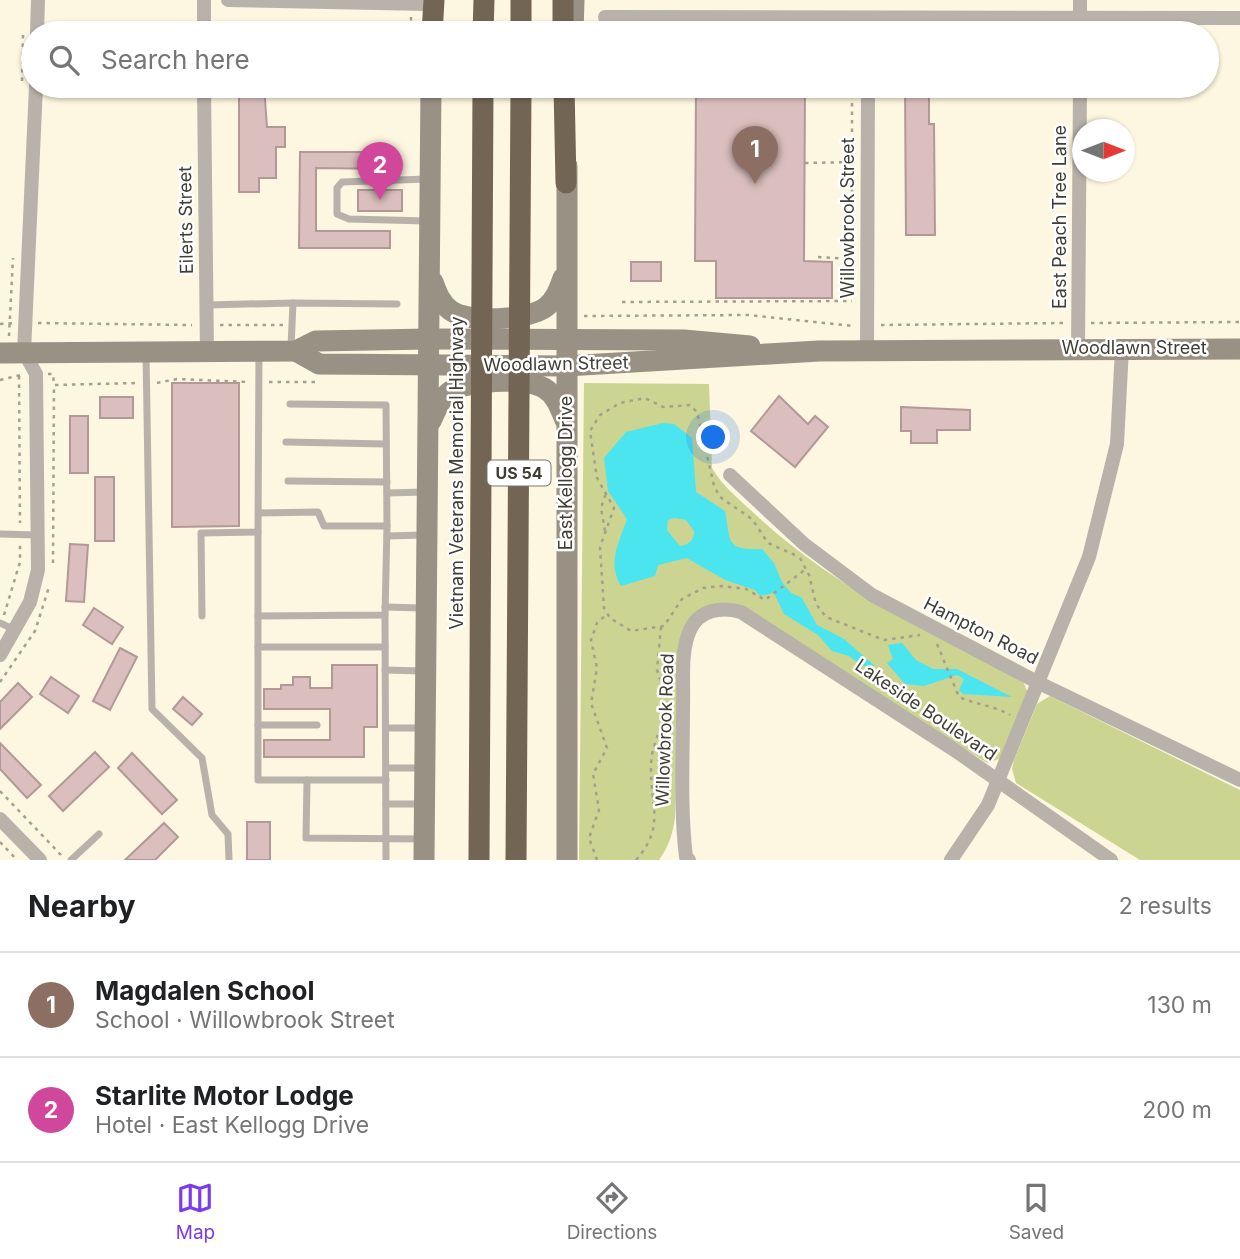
<!DOCTYPE html>
<meta charset="utf-8">
<style>
body{margin:0;font-family:Inter,sans-serif;background:#f6f6f6;color:#202124}
.compass{position:absolute;left:1072px;top:119px;width:63px;height:63px;border-radius:50%;background:#fff;box-shadow:0 2px 5px #0004;rotate:90deg}
.you{position:absolute;left:714px;top:438px;width:24px;height:24px;margin:-18px;border:5px solid #fff;border-radius:50%;background:#1a73e8;box-shadow:0 0 0 10px #1a73e833}
.badge{display:grid;place-items:center;width:46px;height:46px;border-radius:50%;background:#7c3aed;color:#fff;font-size:23px;font-weight:700}
.pin{position:absolute;translate:-50% -58px;filter:drop-shadow(0 2px 4px #0008)}
.pin::after{content:'';position:absolute;top:37px;width:24px;height:21px;background:inherit;clip-path:polygon(0 0,100% 0,50% 100%)}
.list{margin:0;padding:0;list-style:none}
h2{display:flex;justify-content:space-between;align-items:center;height:91px;margin:0;padding:0 28px;font-size:30px}
h2 small{font-size:23px;font-weight:400;color:#757577}
.list li{display:grid;grid-template-columns:46px 1fr auto;gap:21px;align-items:center;box-sizing:border-box;height:105px;padding:0 28px;border-top:2px solid #e0e0e0}
.list b{display:block;font-size:26px;white-space:nowrap}
.list p{margin:0;font-size:23px;white-space:nowrap;color:#757577}
.list em{font-size:23px;font-style:normal;color:#757577}
.icon{flex:none;width:38px;height:38px;fill:none;stroke:currentColor;stroke-width:2;stroke-linecap:round;stroke-linejoin:round}
.map{position:relative;flex:none;width:1240px;height:860px;overflow:hidden}
.search{position:absolute;background:#fff;box-shadow:0 2px 5px #0004;left:21px;right:21px;top:21px;height:77px;display:flex;align-items:center;gap:18px;box-sizing:border-box;padding:0 24px;border-radius:38px;color:#757577;font-size:26px}
.sheet{height:301px;background:#fff}
nav{display:flex;justify-content:space-around;align-items:center;box-sizing:border-box;height:98px;border-top:2px solid #e0e0e0;background:#fff;font-size:19px;color:#757577}
nav a{display:grid;justify-items:center;gap:4px}
nav .on{color:#7c3aed}
.map>svg:first-child{display:block}
.green{fill:#ccd491}
.water{fill:#4ae5ee;fill-rule:evenodd}
.building{fill:#dabfbe;stroke:#b29997;stroke-width:2}
.lines{fill:none;stroke-linecap:round;stroke-linejoin:round}
.path{stroke:#a59f8f;stroke-width:2.5;stroke-dasharray:3.5 5;stroke-linecap:butt}
.lane{stroke:#b8b2aa;stroke-width:7}
.street{stroke:#b8b2aa;stroke-width:14}
.secondary{stroke:#9a9185;stroke-width:21}
.highway{stroke:#726554;stroke-width:21}
.labels{text-anchor:middle;stroke-width:5;stroke-linejoin:round;paint-order:stroke}
.shield{fill:#fff;stroke:#797771;stroke-width:2}
.shield-label{font-size:16px;font-weight:bold;fill:#403d34}
.street-label{font-size:18px;fill:#403d34;stroke:#fff}
</style>
<div class="map">
<svg width="1240" height="860" viewBox="0 0 1240 860">
<rect width="100%" height="100%" fill="#fdf6e0"/>
<g class="green">
<path d="M584,383L709,384L712,468C722,486 741,501 756,515C833,587 928,632 1022,679L1028,693L1002,758L987,763L745,608C726,600 694,606 684,627C676,643 679,669 678,686C677,730 676,773 675,817C673,833 669,846 659,860H579Z"/>
<path d="M1050,696L1240,790V860H1140L1016,783L1012,769L1014,760L1037,704Z"/>
</g>
<g class="water">
<path d="M663,423L674,424L692,438L696,492L725,511C731,540 724,551 762,549L774,563L782,582L791,593L802,598L817,625L844,639L875,666H862L849,656L832,651L818,635L784,614L774,593L760,596L755,590L725,580L687,558L658,565L655,576L621,586C607,564 619,542 627,519L608,491L604,458L626,432ZM674,518L686,520L694,531C695,539 689,545 680,546L667,530L668,520Z"/>
<path d="M902,643L916,660L933,669H957L1012,697L963,694L959,690L964,679L957,675L924,686L905,684L887,663L893,659L888,645Z"/>
</g>
<g class="building">
<path d="M239,86H264L267,127H285V147H276V178H259V192H239Z"/>
<path d="M696,86H805L804,261L832,262V298H716V261H695Z"/>
<path d="M905,86H929V124H934L935,235H906Z"/>
<path d="M300,152H391L390,169L316,168V231H390V248H299Z"/>
<rect x="358" y="190" width="44" height="21"/>
<rect x="631" y="262" width="30" height="19"/>
<path d="M172,383H239V526L172,527Z"/>
<path d="M779,396L808,424L815,416L828,427L795,467L751,431Z"/>
<rect x="100" y="397" width="33" height="21"/>
<path d="M901,407L970,410V430H937V443H911V431H901Z"/>
<rect x="70" y="416" width="18" height="57"/>
<rect x="95" y="477" width="19" height="64"/>
<path d="M70,544L88,545L84,602L66,601Z"/>
<path d="M94,608L123,627L112,644L83,625Z"/>
<path d="M120,648L137,657L110,710L93,701Z"/>
<path d="M332,665H377V727H364V757H264V740H330V709H264V689H281V685H293V677H310V688H332Z"/>
<path d="M51,677L79,696L68,713L40,694Z"/>
<path d="M18,683L32,697L0,729V702Z"/>
<path d="M183,697L202,714L192,725L173,709Z"/>
<path d="M0,743L41,785L27,798L0,769Z"/>
<path d="M95,752L109,767L63,811L49,796Z"/>
<path d="M132,753L177,800L162,814L118,768Z"/>
<rect x="247" y="822" width="23" height="38"/>
<path d="M164,823L178,837L155,860H125Z"/>
</g>
<g class="lines">
<g class="path">
<path d="M411,17V33"/>
<path d="M22,81L23,35"/>
<path d="M852,86V203"/>
<path d="M805,163L852,162"/>
<path d="M818,257L852,259"/>
<path d="M622,302L852,301"/>
<path d="M584,316L748,315L853,326"/>
<path d="M38,323L192,325"/>
<path d="M1091,323L1240,322"/>
<path d="M0,324L14,323"/>
<path d="M220,325H283"/>
<path d="M881,325L1063,323"/>
<path d="M9,336L13,258"/>
<path d="M48,374H53L54,385L137,383"/>
<path d="M19,376L20,523"/>
<path d="M0,380L21,375"/>
<path d="M269,382H318"/>
<path d="M157,383L177,379L248,382"/>
<path d="M605,531L601,508L606,493"/>
<path d="M795,555L768,543L752,519L720,497L714,486L697,412L690,405L663,407L645,398L620,403L600,415L590,431L597,478L614,508L600,547L604,608L610,618L631,631L664,626L682,599L703,588L721,586L746,589L765,600L806,569"/>
<path d="M800,558L809,575L816,604L826,617L884,640L920,635"/>
<path d="M53,563L54,385"/>
<path d="M4,615L20,562V544"/>
<path d="M661,627L657,670L668,702"/>
<path d="M937,644L959,697C977,705 993,705 1010,715"/>
<path d="M0,682L35,631L49,587"/>
<path d="M0,791L61,855"/>
<path d="M0,842L17,860"/>
<path d="M597,860L589,838L599,810L593,774L607,748L591,703L597,668L591,640L597,623L607,614"/>
<path d="M636,860C666,826 650,805 651,766C651,746 662,727 668,708"/>
</g>
<g class="lane">
<path d="M427,179L342,182L337,188V214L349,219L427,221"/>
<path d="M206,305L293,303"/>
<path d="M291,347L293,303L397,304"/>
<path d="M146,354L152,709L202,758L212,815L228,834L229,860"/>
<path d="M286,442L386,444"/>
<path d="M288,481L387,482"/>
<path d="M387,493L424,492"/>
<path d="M259,513L318,512L324,526H387L386,405L290,404"/>
<path d="M258,532V616L385,615L387,526"/>
<path d="M0,534L38,535"/>
<path d="M387,536L423,535"/>
<path d="M385,607L423,608"/>
<path d="M385,615L386,860"/>
<path d="M202,616L201,533L258,532L259,353"/>
<path d="M258,616V780H386"/>
<path d="M0,623L15,630"/>
<path d="M258,647H385"/>
<path d="M385,670L422,671"/>
<path d="M258,725H317"/>
<path d="M386,728H424"/>
<path d="M386,768H424"/>
<path d="M307,780L306,838L423,839"/>
<path d="M386,804H424"/>
<path d="M71,860L99,834"/>
</g>
<g class="street">
<path d="M204,0V33"/>
<path d="M228,0L426,4"/>
<path d="M605,17L1240,18"/>
<path d="M37,33L38,0"/>
<path d="M1080,33V0"/>
<path d="M204,86L207,354"/>
<path d="M1078,348L1080,86"/>
<path d="M867,350L868,86"/>
<path d="M730,475L804,544L872,595L1037,682L1240,780"/>
<path d="M0,655L30,602L38,570L36,374L24,352L36,86"/>
<path d="M0,819L40,860"/>
<path d="M689,860L686,857C680,807 683,757 683,706C684,682 680,652 690,630C699,610 721,606 741,612L956,751L1111,860"/>
<path d="M951,860L988,805L1089,557L1117,444L1122,348"/>
</g>
<g class="secondary">
<path d="M573,33L574,0"/>
<path d="M433,282C437,293 440,302 450,310C468,324 529,320 546,307C556,299 559,289 563,278"/>
<path d="M296,351L319,364L566,366L819,351L1240,349"/>
<path d="M0,353L296,351L316,341L430,339L684,340L750,346"/>
<path d="M431,421C436,411 439,400 448,393C464,380 526,377 544,388C556,395 560,408 565,420"/>
<path d="M424,860L431,86"/>
<path d="M567,860V166"/>
</g>
<g class="highway">
<path d="M563,0V33"/>
<path d="M432,33L434,0"/>
<path d="M483,33L484,0"/>
<path d="M521,33V0"/>
<path d="M564,86L566,183"/>
<path d="M479,860L483,86"/>
<path d="M516,860L521,86"/>
</g>
</g>
<g class="labels">
<rect class="shield" x="487.5" y="460.5" width="63" height="25" rx="5"/>
<g class="shield-label">
<text x="519" y="479">US 54</text>
</g>
<g class="street-label">
<text transform="translate(1060 217) rotate(-90)" y="6">East Peach Tree Lane</text>
<text transform="translate(848 218) rotate(-90)" y="6">Willowbrook Street</text>
<text transform="translate(186 220) rotate(-91)" y="6">Eilerts Street</text>
<text x="1134" y="354">Woodlawn Street</text>
<text transform="translate(556 364) rotate(-1)" y="6">Woodlawn Street</text>
<text transform="translate(457 473) rotate(-90)" y="6">Vietnam Veterans Memorial Highway</text>
<text transform="translate(566 473) rotate(-90)" y="6">East Kellogg Drive</text>
<text transform="translate(981 631) rotate(27)" y="6">Hampton Road</text>
<text transform="translate(926 710) rotate(34)" y="6">Lakeside Boulevard</text>
<text transform="translate(665 730) rotate(-88)" y="6">Willowbrook Road</text>
</g>
</g>
</svg>
<svg class="compass" viewBox="-18 -18 36 36"><path d="M0-13l5 13h-10z" fill="#e53935"/><path d="M0 13l5-13h-10z" fill="#757577"/></svg>
<div class="you"></div>
<div class="pin badge" style="left:755px;top:184px;background:#8d6e63">1</div>
<div class="pin badge" style="left:380px;top:200px;background:#d1479c">2</div>
<div class="search"><svg class="icon" aria-label="search" viewBox="0 0 24 24"><circle cx="10" cy="10" r="6"/><path d="M15 15l6 6"/></svg>Search here</div>
</div>
<section class="sheet">
<h2>Nearby<small>2 results</small></h2>
<ul class="list">
<li><span class="badge" style="background:#8d6e63">1</span><div><b>Magdalen School</b><p>School · Willowbrook Street</p></div><em>130 m</em></li>
<li><span class="badge" style="background:#d1479c">2</span><div><b>Starlite Motor Lodge</b><p>Hotel · East Kellogg Drive</p></div><em>200 m</em></li>
</ul>
</section>
<nav>
<a class="on"><svg class="icon" aria-label="map" viewBox="0 0 24 24"><path d="M3 6l6-2 6 2 6-2v14l-6 2-6-2-6 2zM9 4v14M15 6v14"/></svg>Map</a>
<a><svg class="icon" aria-label="directions" viewBox="0 0 24 24"><path d="M12 3l9 9-9 9-9-9zM9 14v-3h6M13 9l2 2-2 2"/></svg>Directions</a>
<a><svg class="icon" aria-label="saved" viewBox="0 0 24 24"><path d="M7 4h10v16l-5-4-5 4z"/></svg>Saved</a>
</nav>
